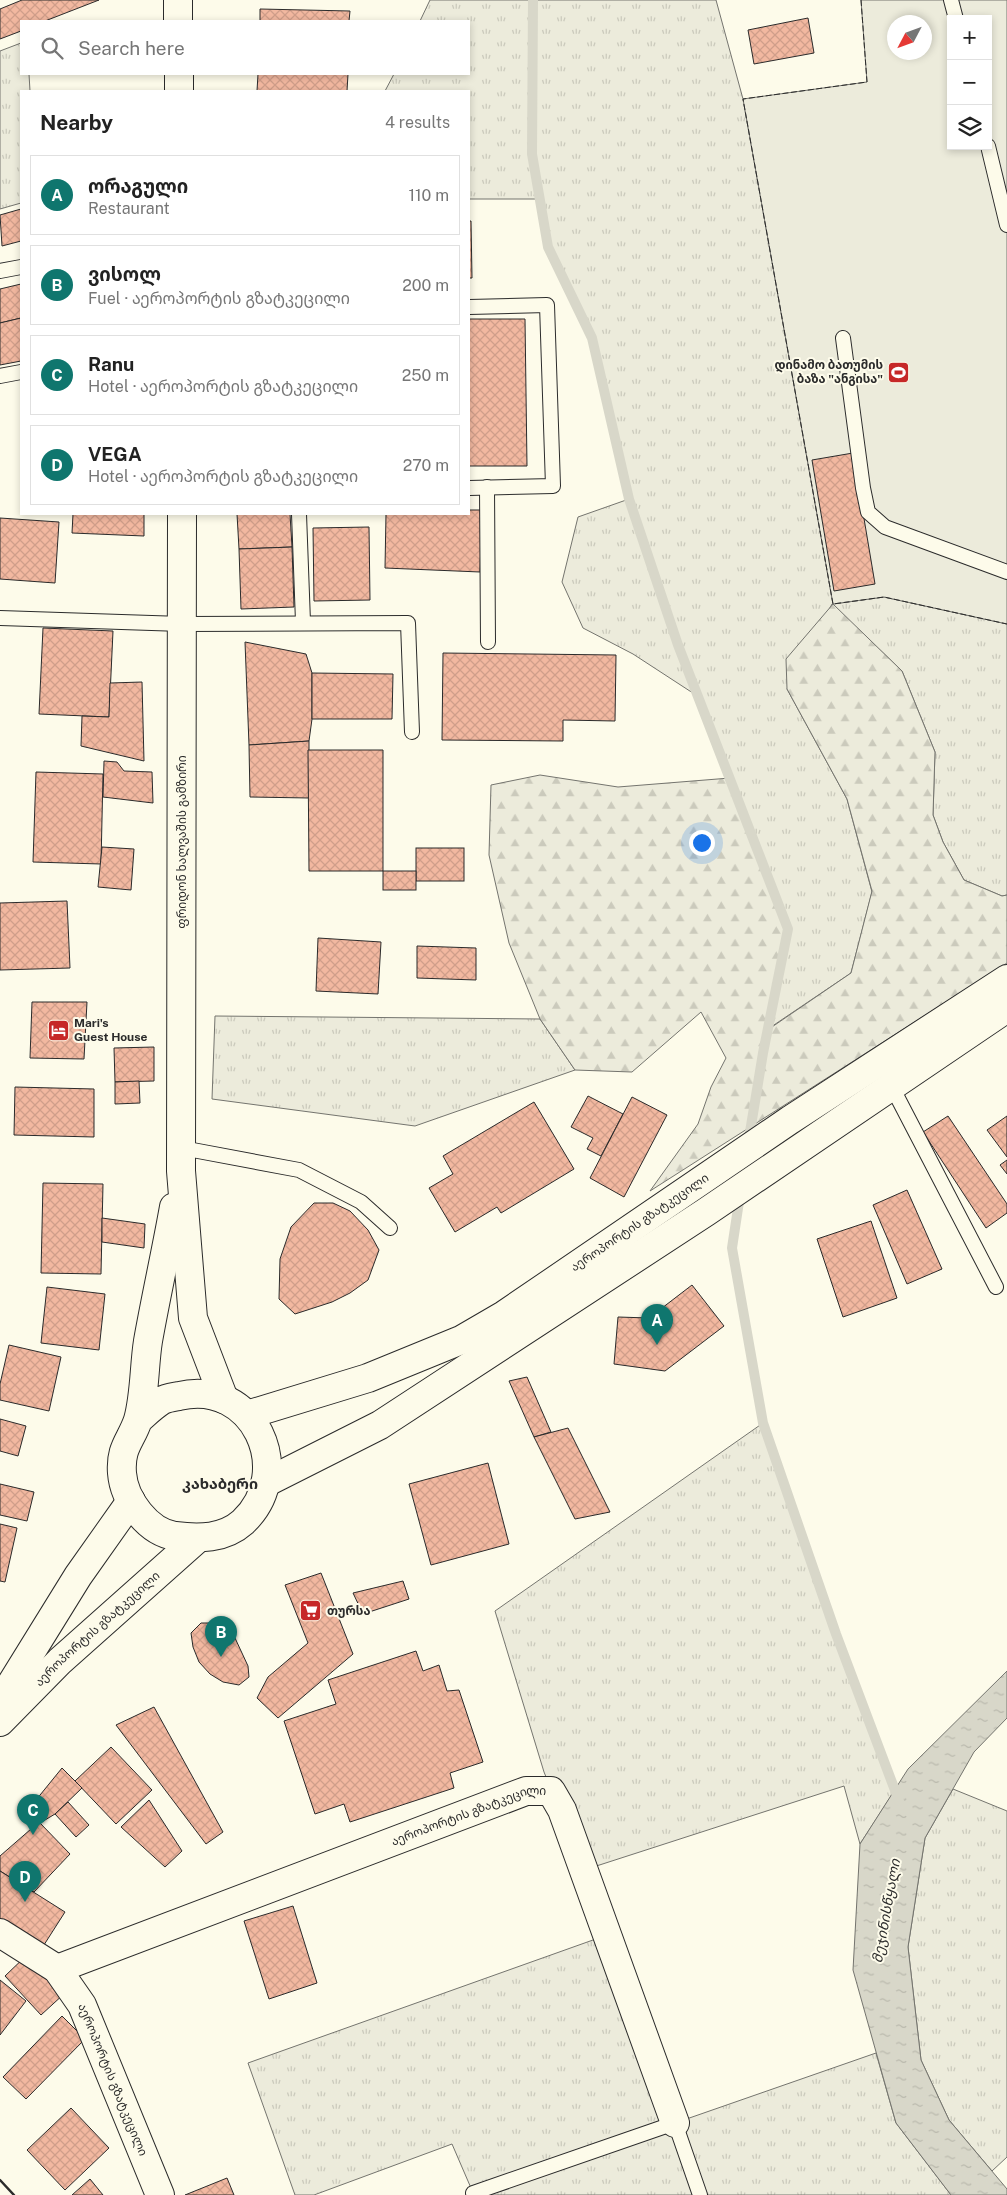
<!DOCTYPE html>
<meta charset="utf-8">
<style>
body{margin:0;font-family:"Public Sans","Noto Sans Georgian",sans-serif;background:#f2f2f2;color:#222}
.controls{position:absolute;right:15px;top:15px;display:grid;overflow:hidden;border-radius:0px;box-shadow:0 2px 8px #0003}
.controls button{width:45px;height:45px;display:grid;place-items:center;padding:0;border:0;border-bottom:1px solid #e0e0e0;background:#fff;color:#222;font:25px sans-serif}
.compass{position:absolute;left:887px;top:15px;width:45px;height:45px;border-radius:50%;background:#fff;box-shadow:0 2px 8px #0003;rotate:229deg}
.you{position:absolute;left:701px;top:842px;width:18px;height:18px;margin:-12px;border:4px solid #fff;border-radius:50%;background:#1a73e8;box-shadow:0 0 0 8px #1a73e833}
.badge{display:grid;place-items:center;width:32px;height:32px;border-radius:50%;background:#0f766e;color:#fff;font-size:16px;font-weight:700}
.pin{position:absolute;translate:-50% -41px;filter:drop-shadow(0 1px 2px #0008)}
.pin::after{content:'';position:absolute;top:26px;width:18px;height:15px;background:inherit;clip-path:polygon(0 0,100% 0,50% 100%)}
.list{margin:0;padding:0;list-style:none}
h2{display:flex;justify-content:space-between;align-items:center;height:65px;margin:0;padding:0 20px;font-size:21px}
h2 small{font-size:16px;font-weight:400;color:#767676}
.list li{display:grid;grid-template-columns:32px 1fr auto;gap:15px;align-items:center;box-sizing:border-box;height:80px;margin:0 10px 10px;padding:0 10px;border:1px solid #e0e0e0;border-radius:0px}
.list b{display:block;font-size:19px;white-space:nowrap}
.list p{margin:0;font-size:16px;white-space:nowrap;color:#767676}
.list em{font-size:16px;font-style:normal;color:#767676}
.icon{flex:none;width:28px;height:28px;fill:none;stroke:currentColor;stroke-width:2;stroke-linecap:round;stroke-linejoin:round}
.map{position:relative;flex:none;width:1007px;height:2195px;overflow:hidden}
.search{position:absolute;background:#fff;box-shadow:0 2px 8px #0003;left:20px;top:20px;width:450px;height:55px;display:flex;align-items:center;gap:12px;box-sizing:border-box;padding:0 18px;border-radius:0px;color:#767676;font-size:19px}
.panel{position:absolute;background:#fff;box-shadow:0 2px 8px #0003;left:20px;top:90px;width:450px;height:425px;border-radius:0px}
.map>svg:first-child{display:block}
.grass{fill:url(#grass-tufts);stroke:#74746e}
.forest{fill:url(#forest-firs);stroke:#74746e}
.park{fill:#ecebdb;stroke:#74746e;fill-rule:evenodd}
.water{fill:url(#water-ripples);stroke:#74746e}
.lines{fill:none;stroke-linecap:round;stroke-linejoin:round}
.stream{stroke:#d8d7c9;stroke-width:10}
.building{fill:url(#building-cross-hatch);stroke:#2b2b2b}
.lane-casing{stroke:#2b2b2b;stroke-width:16}
.street-casing{stroke:#2b2b2b;stroke-width:30}
.primary-casing{stroke:#2b2b2b;stroke-width:30}
.highway-casing{stroke:#2b2b2b;stroke-width:30}
.lane{stroke:#fdfbea;stroke-width:14}
.street{stroke:#fdfbea;stroke-width:28}
.primary{stroke:#fdfbea;stroke-width:28}
.highway{stroke:#fdfbea;stroke-width:28}
.fence{stroke:#2b2b2b;stroke-width:1;stroke-dasharray:6 2.5;stroke-linecap:butt}
.wall{stroke:#2b2b2b;stroke-width:2.5}
.labels{text-anchor:middle;stroke-width:4;stroke-linejoin:round;paint-order:stroke}
.poi-label{font-size:12px;font-weight:bold;fill:#2b2b2b;stroke:#fdfbea;text-anchor:start}
.street-label{font-size:12px;fill:#2b2b2b;stroke:#fdfbea}
.water-label{font-size:14px;font-style:italic;fill:#2b2b2b;stroke:#fdfbea}
.quarter-label{font-size:15px;font-weight:bold;fill:#2b2b2b;stroke:#fdfbea}
</style>
<div class="map">
<svg width="1007" height="2195" viewBox="0 0 1007 2195">
<defs>
<pattern id="grass-tufts" width="24" height="20" patternUnits="userSpaceOnUse" patternTransform="scale(1.25)"><rect width="24" height="20" fill="#ecebdb"/><path d="M3 7l-1-3M5 7V3M7 7l1-3M15 17l-1-3M17 17v-4M19 17l1-3" fill="none" stroke="#cbcabc"/></pattern>
<pattern id="forest-firs" width="22" height="20" patternUnits="userSpaceOnUse" patternTransform="scale(1.25)"><rect width="22" height="20" fill="#ecebdb"/><path d="M5 1l3.5 6h-7zM16 11l3.5 6h-7z" fill="#cbcabc"/></pattern>
<pattern id="water-ripples" width="26" height="14" patternUnits="userSpaceOnUse" patternTransform="scale(1.25)"><rect width="26" height="14" fill="#d8d7c9"/><path d="M2 4q2-2 4 0t4 0M15 11q2-2 4 0t4 0" fill="none" stroke="#bab9ad"/></pattern>
<pattern id="building-cross-hatch" width="8" height="8" patternUnits="userSpaceOnUse" patternTransform="scale(1.25)"><rect width="8" height="8" fill="#f2b8a0"/><path d="M0 0l8 8M0 8l8-8" fill="none" stroke="#d09e8a"/></pattern>
</defs>
<rect width="100%" height="100%" fill="#fdfbea"/>
<g class="grass">
<path d="M430,0H716L743,99L833,604L884,597L1007,624V895L1002,896L964,880L943,842L933,815L935,752L902,671L832,604L787,689L847,799L872,892L851,973L768,1029L788,929L699,697L633,654L583,628L562,582L578,517L629,499L592,338L548,247L540,199H469V91H385L394,74H469V21H420Z"/>
<path d="M21,43V74H29L30,91H21V203L0,209V51Z"/>
<path d="M215,1016L540,1019L575,1070L415,1126L212,1099Z"/>
<path d="M763,1423L836,1634L895,1790L860,1844L844,1786L584,1870L544,1772L495,1611Z"/>
<path d="M953,1789L1007,1811V2157L992,2171L949,2120L921,2060L908,1947L925,1838Z"/>
<path d="M607,1935L675,2123L876,2053L896,2123L951,2195H474L452,2144L314,2195H295L248,2063Z"/>
</g>
<path class="forest" d="M833,604L902,671L935,752L933,815L943,842L964,880L1002,896L1007,895V963L650,1191L698,1124L711,1087L726,1058L701,1012L632,1072L575,1070L540,1019L509,943L489,855L491,785L540,775L618,787L730,778L788,929L769,1029L851,973L872,891L847,799L787,689L786,659Z"/>
<path class="park" d="M861,0H1007V624L884,597L833,604L743,99L867,82ZM951,19H988V146H951ZM894,22H924V52H894Z"/>
<path class="water" d="M1007,1671V1718L974,1752L925,1838L908,1947L921,2060L949,2120L1007,2189V2195H951L896,2123L853,1970L860,1844L908,1769Z"/>
<g class="lines">
<g class="stream">
<path d="M533,0L532,154L548,247L592,338L629,499L678,645L788,929L763,1053L748,1144"/>
<path d="M740,1195L732,1248L763,1423L836,1634L899,1801"/>
</g>
</g>
<g class="building">
<path d="M22,0H99L45,21H21V31L0,39V9Z"/>
<path d="M260,9L350,11L349,21H260Z"/>
<path d="M808,18L814,53L754,64L748,30Z"/>
<path d="M258,74H348L347,91H257Z"/>
<path d="M21,209V241L2,246L0,215Z"/>
<path d="M469,221H471L472,278H469Z"/>
<path d="M21,284V318L0,323V289Z"/>
<path d="M21,318V361L0,365V323Z"/>
<path d="M469,319H525L527,466H469Z"/>
<path d="M853,453L875,584L834,591L812,460Z"/>
<path d="M469,510H482L480,572L385,568L386,514H469Z"/>
<path d="M73,514H144V536L72,533Z"/>
<path d="M237,514H290L292,547L239,549Z"/>
<path d="M0,518L59,522L55,583L0,579Z"/>
<path d="M369,527L370,600L314,601L313,528Z"/>
<path d="M292,547L294,607L241,609L239,549Z"/>
<path d="M43,628L113,631L109,717L39,714Z"/>
<path d="M245,642L306,654L312,673V719L309,741L249,745Z"/>
<path d="M443,653L616,655L615,721L563,720V741L442,740Z"/>
<path d="M312,673L393,674L392,719H312Z"/>
<path d="M142,682L144,761L81,746L82,716L109,717L110,683Z"/>
<path d="M309,741V798L250,797L249,745Z"/>
<path d="M308,750H383V871H309Z"/>
<path d="M104,761L117,762L124,771L152,772L153,803L103,797Z"/>
<path d="M36,772L103,774L101,864L33,862Z"/>
<path d="M102,847L134,849L131,890L98,887Z"/>
<rect x="416" y="848" width="48" height="33"/>
<rect x="383" y="871" width="33" height="19"/>
<path d="M67,901L70,968L0,970V903Z"/>
<path d="M318,938L381,942L378,994L316,991Z"/>
<path d="M417,946L476,948V980L417,978Z"/>
<path d="M32,1002H87L84,1059L30,1058Z"/>
<path d="M154,1047V1081L115,1082L114,1048Z"/>
<path d="M139,1081L140,1103L115,1104V1082Z"/>
<path d="M15,1087L94,1089V1137L14,1135Z"/>
<path d="M588,1096L623,1114L601,1156L587,1149L593,1138L571,1127Z"/>
<path d="M632,1097L667,1115L624,1197L590,1178Z"/>
<path d="M534,1102L574,1169L501,1213L497,1207L455,1232L429,1188L453,1174L443,1156Z"/>
<path d="M948,1116L1007,1204V1213L986,1228L923,1132Z"/>
<path d="M1007,1116V1157L987,1130Z"/>
<path d="M1007,1160V1174L1000,1165Z"/>
<path d="M43,1183L103,1184L101,1274L41,1273Z"/>
<path d="M907,1190L942,1269L907,1284L873,1205Z"/>
<path d="M314,1203H333L350,1211L368,1230L379,1250L368,1280L350,1293L332,1302L295,1314L279,1299L280,1259L291,1227Z"/>
<path d="M102,1218L145,1224L144,1248L102,1242Z"/>
<path d="M871,1221L897,1298L843,1317L817,1239Z"/>
<path d="M692,1285L724,1326L665,1371L614,1364L618,1317L649,1318Z"/>
<path d="M47,1287L105,1294L99,1350L41,1343Z"/>
<path d="M9,1345L61,1357L49,1411L0,1400V1384Z"/>
<path d="M527,1377L551,1432L534,1437L509,1381Z"/>
<path d="M0,1419L26,1426L18,1456L0,1451Z"/>
<path d="M568,1428L610,1512L575,1519L534,1437Z"/>
<path d="M488,1463L509,1544L431,1565L409,1484Z"/>
<path d="M0,1484L34,1492L27,1521L0,1515Z"/>
<path d="M0,1524L17,1528L5,1582L0,1581Z"/>
<path d="M321,1573L353,1654L278,1718L257,1698L268,1677L308,1643L285,1585Z"/>
<path d="M403,1581L409,1599L363,1614L353,1593Z"/>
<path d="M201,1623H210L235,1638L248,1666L249,1677L239,1685L223,1682L210,1674L199,1662L193,1647L191,1633Z"/>
<path d="M416,1651L423,1671L439,1665L447,1691L459,1690L483,1762L450,1773L454,1788L350,1822L344,1804L315,1814L284,1721L336,1704L328,1680Z"/>
<path d="M154,1707L223,1832L206,1844L116,1725Z"/>
<path d="M111,1747L152,1790L116,1824L75,1781Z"/>
<path d="M62,1768L82,1788L55,1814L35,1826L23,1816Z"/>
<path d="M149,1800L182,1851L165,1867L121,1827Z"/>
<path d="M68,1802L89,1825L76,1837L55,1814Z"/>
<path d="M39,1822L70,1854L34,1892L0,1871V1856Z"/>
<path d="M0,1871L65,1912L42,1948L0,1921Z"/>
<path d="M293,1906L317,1983L269,1999L244,1921Z"/>
<path d="M28,1954L65,1993L41,2015L5,1976Z"/>
<path d="M0,1980L26,2001L0,2035Z"/>
<path d="M62,2016L85,2039L26,2099L3,2077Z"/>
<path d="M71,2108L109,2148L65,2190L27,2150Z"/>
<path d="M227,2178L234,2195H185Z"/>
<path d="M90,2179L103,2195H72Z"/>
</g>
<g class="lines">
<defs>
<g id="lane">
<path d="M951,0L956,19"/>
<path d="M988,146L1007,225"/>
<path d="M0,271L21,267"/>
<path d="M469,307L547,305L553,486L469,488"/>
<path d="M843,338L863,488L868,512L885,527L1007,572"/>
<path d="M0,376L21,372"/>
<path d="M487,487L488,642"/>
<path d="M299,514L303,622"/>
<path d="M0,618L182,624L408,623L412,732"/>
<path d="M891,1085L996,1287"/>
<path d="M182,1148L299,1170L361,1202L390,1228"/>
<path d="M473,2193L675,2123L700,2195"/>
</g>
<g id="street">
<path id="s1" d="M0,1933L57,1969L82,2005L160,2195"/>
<path id="s2" d="M57,1969L526,1791H551L562,1810L675,2123"/>
</g>
<g id="primary">
<path d="M0,1702L78,1576L131,1501"/>
<path id="s3" d="M0,1722L60,1661L197,1539"/>
</g>
<g id="highway">
<path d="M178,0V21"/>
<path d="M179,74V91"/>
<path d="M182,514L181,1171L193,1318L224,1399"/>
<path id="s4" d="M247,1415L368,1378L461,1340L504,1315L790,1120L1007,979"/>
<path d="M138,1420C145,1414 153,1406 161,1401C166,1398 174,1397 179,1396C253,1378 297,1471 243,1522C224,1539 199,1539 175,1536C148,1532 124,1500 122,1473C120,1447 131,1441 138,1420C145,1395 144,1366 148,1341C156,1296 166,1252 174,1207"/>
<path d="M267,1482L380,1425L706,1212L1007,1008"/>
</g>
</defs>
<use href="#lane" class="lane-casing"/>
<use href="#street" class="street-casing"/>
<use href="#primary" class="primary-casing"/>
<use href="#highway" class="highway-casing"/>
<use href="#lane" class="lane"/>
<use href="#street" class="street"/>
<use href="#primary" class="primary"/>
<use href="#highway" class="highway"/>
<path class="fence" d="M861,0L867,82L743,99L833,604L884,597L1007,624"/>
<path class="wall" d="M0,2180L14,2195"/>
</g>
<defs>
<symbol id="stadium-square" viewBox="-11 -11 22 22"><rect x="-9" y="-9" width="18" height="18" rx="4" fill="#c62828" stroke="#fdfbea"/><path d="M0-5a6.5 5 0 1 0 0 10a6.5 5 0 1 0 0-10ZM-3.5-1.8h7v3.6h-7Z" fill="#fff"/></symbol>
<symbol id="hotel-square" viewBox="-11 -11 22 22"><rect x="-9" y="-9" width="18" height="18" rx="4" fill="#c62828" stroke="#fdfbea"/><path d="M-6-4.5h1.5V1H6V5H4.5V3h-9V5H-6ZM-4 0a1.8 1.8 0 1 1 3.6 0ZM.5 0V-2.5h3Q6-2.5 6 0Z" fill="#fff"/></symbol>
<symbol id="supermarket-square" viewBox="-11 -11 22 22"><rect x="-9" y="-9" width="18" height="18" rx="4" fill="#c62828" stroke="#fdfbea"/><path d="M-6-5.5h2.5l.6 2H6L4.5 2H-2.5L-4.4-4H-6ZM-1.5 3.2a1.3 1.3 0 1 0 .1 0ZM3 3.2a1.3 1.3 0 1 0 .1 0Z" fill="#fff"/></symbol>
</defs>
<g fill-rule="evenodd">
<use href="#stadium-square" x="886" y="360" width="25" height="25"/>
<use href="#hotel-square" x="46" y="1018" width="25" height="25"/>
<use href="#supermarket-square" x="298" y="1598" width="25" height="25"/>
</g>
<g class="labels">
<g class="poi-label">
<text x="883" y="369" text-anchor="end">დინამო ბათუმის<tspan x="883" dy="14">ბაზა "ანგისა"</tspan></text>
<text x="74" y="1027">Mari's<tspan x="74" dy="14">Guest House</tspan></text>
<text x="327" y="1615">თურსა</text>
</g>
<g class="street-label">
<text transform="translate(182 842) rotate(-90)" y="4">ფრიდონ ხალვაშის გამზირი</text>
<text dy="4" stroke="none"><textPath href="#s4" startOffset="441">აეროპორტის გზატკეცილი</textPath></text>
<text dy="4" stroke="none"><textPath href="#s3" startOffset="135">აეროპორტის გზატკეცილი</textPath></text>
<text dy="4" stroke="none"><textPath href="#s2" startOffset="440">აეროპორტის გზატკეცილი</textPath></text>
<text dy="4" stroke="none"><textPath href="#s1" startOffset="192">აეროპორტის გზატკეცილი</textPath></text>
</g>
<g class="water-label">
<text transform="translate(886 1911) rotate(-80)" y="5">მეჯინისწყალი</text>
</g>
<g class="quarter-label">
<text x="220" y="1489">კახაბერი</text>
</g>
</g>
</svg>
<div class="controls">
<button>+</button>
<button>−</button>
<button><svg class="icon" aria-label="layers" viewBox="0 0 24 24"><path d="M12 4l9 5-9 5-9-5zM3 14l9 5 9-5"/></svg></button>
</div>
<svg class="compass" viewBox="-18 -18 36 36"><path d="M0-13l5 13h-10z" fill="#e53935"/><path d="M0 13l5-13h-10z" fill="#767676"/></svg>
<div class="you"></div>
<div class="pin badge" style="left:657px;top:1345px">A</div>
<div class="pin badge" style="left:221px;top:1657px">B</div>
<div class="pin badge" style="left:33px;top:1835px">C</div>
<div class="pin badge" style="left:25px;top:1902px">D</div>
<div class="search"><svg class="icon" aria-label="search" viewBox="0 0 24 24"><circle cx="10" cy="10" r="6"/><path d="M15 15l6 6"/></svg>Search here</div>
<section class="panel">
<h2>Nearby<small>4 results</small></h2>
<ul class="list">
<li><span class="badge">A</span><div><b>ორაგული</b><p>Restaurant</p></div><em>110 m</em></li>
<li><span class="badge">B</span><div><b>ვისოლ</b><p>Fuel · აეროპორტის გზატკეცილი</p></div><em>200 m</em></li>
<li><span class="badge">C</span><div><b>Ranu</b><p>Hotel · აეროპორტის გზატკეცილი</p></div><em>250 m</em></li>
<li><span class="badge">D</span><div><b>VEGA</b><p>Hotel · აეროპორტის გზატკეცილი</p></div><em>270 m</em></li>
</ul>
</section>
</div>
